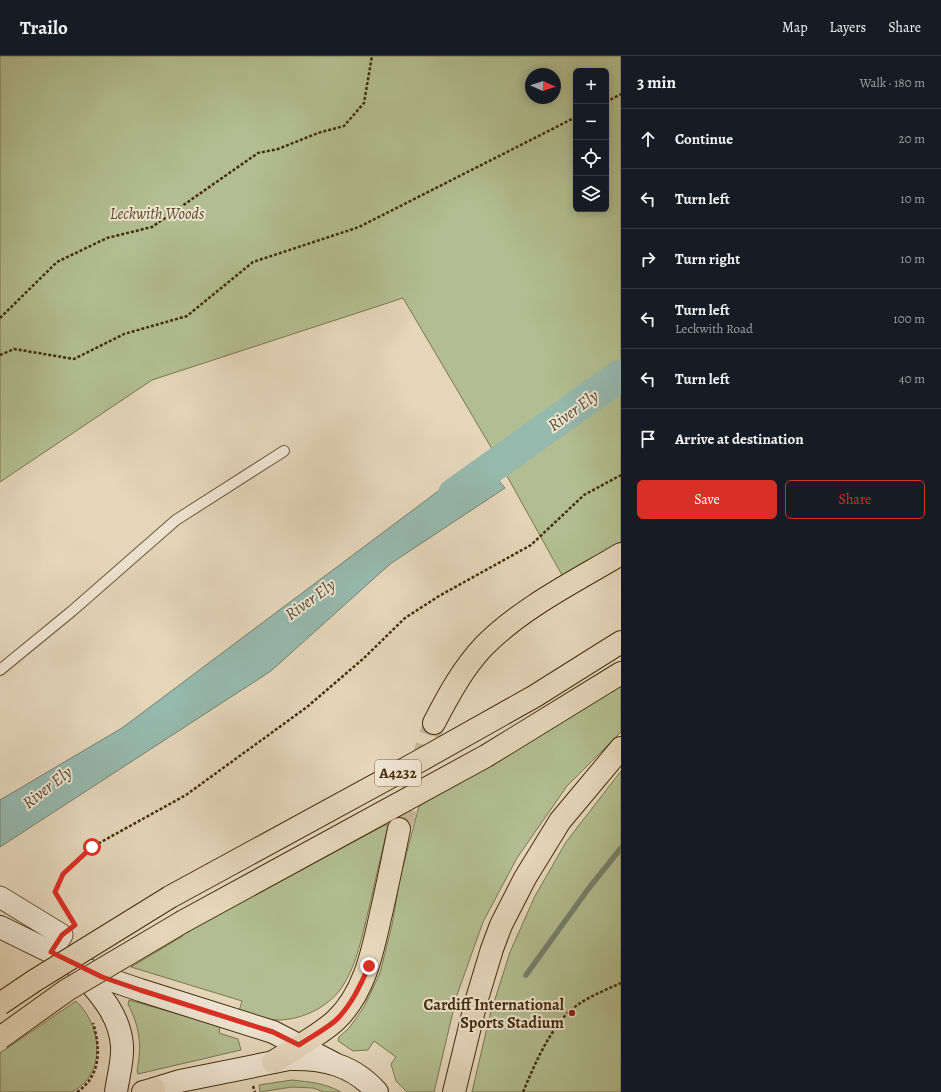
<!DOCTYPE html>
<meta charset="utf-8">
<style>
body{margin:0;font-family:Alegreya,serif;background:#242831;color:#f1f3f6}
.controls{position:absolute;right:12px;top:12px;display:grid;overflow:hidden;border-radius:6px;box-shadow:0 2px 10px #0003}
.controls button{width:36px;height:36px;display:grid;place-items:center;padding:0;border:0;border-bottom:1px solid #363941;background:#171b24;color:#f1f3f6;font:20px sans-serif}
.compass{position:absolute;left:525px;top:12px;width:36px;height:36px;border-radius:50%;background:#171b24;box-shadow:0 2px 10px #0003;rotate:93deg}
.stop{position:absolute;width:12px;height:12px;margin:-9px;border:3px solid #d93025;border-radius:50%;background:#fff}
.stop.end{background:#d93025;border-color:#fff;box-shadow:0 1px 4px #0008}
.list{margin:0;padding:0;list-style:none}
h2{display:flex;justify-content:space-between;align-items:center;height:52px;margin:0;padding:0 16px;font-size:17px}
h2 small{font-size:13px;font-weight:400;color:#9ea1a6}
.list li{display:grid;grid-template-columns:26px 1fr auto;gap:12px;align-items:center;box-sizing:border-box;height:60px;padding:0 16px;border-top:1px solid #363941}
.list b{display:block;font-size:15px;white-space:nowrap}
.list p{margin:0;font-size:13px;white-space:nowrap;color:#9ea1a6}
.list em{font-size:13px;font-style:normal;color:#9ea1a6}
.actions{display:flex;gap:8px;padding:12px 16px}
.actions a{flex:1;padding:9px 0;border:1px solid #d93025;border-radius:6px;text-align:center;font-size:14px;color:#d93025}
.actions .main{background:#d93025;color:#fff}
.icon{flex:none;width:22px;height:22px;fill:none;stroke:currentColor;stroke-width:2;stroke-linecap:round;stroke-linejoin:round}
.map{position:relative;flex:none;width:621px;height:1036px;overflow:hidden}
header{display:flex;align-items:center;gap:24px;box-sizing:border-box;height:56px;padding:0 20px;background:#171b24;border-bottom:1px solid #363941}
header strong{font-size:19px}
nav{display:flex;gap:22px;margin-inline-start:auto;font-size:14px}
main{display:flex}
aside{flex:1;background:#171b24}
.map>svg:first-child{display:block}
.green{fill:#b2be91;stroke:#7b764f;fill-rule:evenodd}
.water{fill:#96b9ae;stroke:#75816e}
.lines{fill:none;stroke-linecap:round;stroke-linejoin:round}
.stream{stroke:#75816e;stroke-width:5.5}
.river{stroke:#96b9ae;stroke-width:32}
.primary-tunnel{stroke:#c5b497;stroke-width:22;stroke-dasharray:22 11;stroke-linecap:butt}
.lane-casing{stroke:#6c5738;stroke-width:12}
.street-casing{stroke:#6c5738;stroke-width:23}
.secondary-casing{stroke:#442d0d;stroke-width:24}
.primary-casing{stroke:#442d0d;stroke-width:24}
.path{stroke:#442d0d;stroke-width:2.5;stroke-dasharray:3 2;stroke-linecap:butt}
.lane{stroke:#eee4d2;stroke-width:10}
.street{stroke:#eee4d2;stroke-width:21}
.secondary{stroke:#eee4d2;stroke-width:22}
.primary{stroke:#e5d6ba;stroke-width:22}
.primary-bridge-casing{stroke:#442d0d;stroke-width:24;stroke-linecap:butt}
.primary-bridge{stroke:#e5d6ba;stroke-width:22}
.route{stroke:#d93025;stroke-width:5}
.poi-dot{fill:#8f2418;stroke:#eee4d2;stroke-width:1.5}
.labels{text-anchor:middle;stroke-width:4;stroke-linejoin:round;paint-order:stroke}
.shield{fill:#eee4d2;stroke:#776448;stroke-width:1}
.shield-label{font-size:15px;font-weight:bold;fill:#442d0d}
.park-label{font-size:16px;font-style:italic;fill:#5a4a27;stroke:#eee4d2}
.poi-label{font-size:16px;font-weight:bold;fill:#442d0d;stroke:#eee4d2;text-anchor:end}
.water-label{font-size:17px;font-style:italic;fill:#54492d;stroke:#eee4d2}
</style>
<header>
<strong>Trailo</strong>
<nav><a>Map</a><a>Layers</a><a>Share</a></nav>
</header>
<main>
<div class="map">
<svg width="621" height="1036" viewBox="0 0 621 1036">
<rect width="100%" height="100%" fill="#e5d6ba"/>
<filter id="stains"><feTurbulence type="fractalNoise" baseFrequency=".005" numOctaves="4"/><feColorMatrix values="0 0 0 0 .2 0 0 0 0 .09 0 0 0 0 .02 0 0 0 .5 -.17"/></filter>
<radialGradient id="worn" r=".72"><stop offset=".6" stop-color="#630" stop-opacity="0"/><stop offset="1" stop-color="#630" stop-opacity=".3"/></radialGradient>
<g class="green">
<path d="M0,0H621V486L563,521L492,393L403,242L152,324L0,426ZM576,15H606V153H576ZM531,18H555V42H531Z"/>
<path d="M621,630V676L567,730L517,802L483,866L457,939L434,1036H407L396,1025L391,1008L396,1001L374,985L368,994L353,995L338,985L339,981L349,972L364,951L380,917L392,869L400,822L419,750Z"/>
<path d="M621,715V1036H472L490,959L510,896L535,840L566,786Z"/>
<path d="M387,768L388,770C381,799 375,827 368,856C362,880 357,907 344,928C331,950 303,964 278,964C265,964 251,959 239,955L242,945L131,911L183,880L182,878Z"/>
<path d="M129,944L220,970L219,977L238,983L241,994L138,1018L137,1015C142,989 140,972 128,948Z"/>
<path d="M76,945C102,970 107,1017 72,1036H0V997Z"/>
<path d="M292,1024C309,1026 325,1027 341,1036H324L313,1032L292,1031L260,1036L259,1029Z"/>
</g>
<path class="water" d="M481,403L505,432L390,508L271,615L0,791V744L122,672Z"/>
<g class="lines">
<path class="stream" d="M526,919L589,832L621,792"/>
<path class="river" d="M454,438L621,319"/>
<path class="primary-tunnel" d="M399,773C414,738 422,702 434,667"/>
<defs>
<path id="lane" d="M0,614L72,555L176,464L284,395"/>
<path id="street" d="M0,841L62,879L51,896"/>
<g id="secondary">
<path d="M0,871L102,921L140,934L273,976L333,1007"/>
<path d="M78,913C98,936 120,958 122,990C123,1005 118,1021 116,1036"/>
<path d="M149,1036L154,1033L180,1025L289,1003C324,1002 353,1009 377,1036"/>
</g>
<g id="primary">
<path d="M434,667C448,640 463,612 484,590C523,551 574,526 621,498"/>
<path d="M170,841L414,708L535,640L621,586"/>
<path d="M184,865L486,700L621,617"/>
<path d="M273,1006C292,994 320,979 336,964C364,937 372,898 380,862C387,832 393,802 399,773"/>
<path d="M143,1036L154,1033"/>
<path d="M454,1036L476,946L492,893L501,869L525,822L560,765L621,692"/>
</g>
</defs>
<use href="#lane" class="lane-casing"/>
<use href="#street" class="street-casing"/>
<use href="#secondary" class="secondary-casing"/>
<use href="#primary" class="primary-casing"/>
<g class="path">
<path d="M606,46L621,38"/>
<path d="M0,262L57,206L107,182L152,171L258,97L278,93L318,77L344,70L364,47L372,0"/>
<path d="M0,299L14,293L74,303L124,278L187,260L253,206L359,171L576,61"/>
<path d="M70,860L55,836L63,818L92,791L186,739L307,651L364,602L405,562L439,540L531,489L584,439L621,419"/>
<path d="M253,1030L255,1036"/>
<path d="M77,1036C101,1020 101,993 93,967"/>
<path d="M523,1036C534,1010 545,984 563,962C577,945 601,936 621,927"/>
</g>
<use href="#lane" class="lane"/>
<use href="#street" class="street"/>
<use href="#secondary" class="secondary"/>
<use href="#primary" class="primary"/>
<defs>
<g id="primary-bridge">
<path d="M0,948L34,925L170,841"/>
<path d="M0,982L67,934L184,865"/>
</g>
</defs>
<use href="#primary-bridge" class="primary-bridge-casing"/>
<use href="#primary-bridge" class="primary-bridge"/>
</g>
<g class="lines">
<path class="route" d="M92,791L63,818L55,836L75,869L62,879L51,896L102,921L140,934L273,976L299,989C311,981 324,974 335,965C351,950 360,930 369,910"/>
</g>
<circle class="poi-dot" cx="572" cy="957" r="4"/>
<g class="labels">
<rect class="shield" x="375" y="704" width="46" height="26" rx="3"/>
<g class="shield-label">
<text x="398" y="722">A4232</text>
</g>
<g class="park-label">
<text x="157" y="163">Leckwith Woods</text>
</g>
<g class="poi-label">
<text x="564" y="954">Cardiff International<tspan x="564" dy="18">Sports Stadium</tspan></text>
</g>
<g class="water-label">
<text transform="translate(573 354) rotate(-36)" y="6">River Ely</text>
<text transform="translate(310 543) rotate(-36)" y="6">River Ely</text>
<text transform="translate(47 731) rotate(-38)" y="6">River Ely</text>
</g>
</g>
<rect width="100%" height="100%" filter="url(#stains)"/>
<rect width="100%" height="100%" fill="url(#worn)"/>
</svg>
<div class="controls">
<button>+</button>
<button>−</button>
<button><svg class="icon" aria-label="locate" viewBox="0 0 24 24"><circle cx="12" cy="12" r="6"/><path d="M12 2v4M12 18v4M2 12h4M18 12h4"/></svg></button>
<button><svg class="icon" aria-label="layers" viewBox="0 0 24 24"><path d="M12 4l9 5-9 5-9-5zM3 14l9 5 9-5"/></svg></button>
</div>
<svg class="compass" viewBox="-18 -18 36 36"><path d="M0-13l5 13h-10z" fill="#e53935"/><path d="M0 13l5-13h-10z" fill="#9ea1a6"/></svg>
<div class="stop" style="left:92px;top:791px"></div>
<div class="stop end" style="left:369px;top:910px"></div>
</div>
<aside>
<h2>3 min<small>Walk · 180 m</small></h2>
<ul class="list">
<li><svg class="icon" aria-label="ahead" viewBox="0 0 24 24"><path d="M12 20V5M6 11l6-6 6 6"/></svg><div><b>Continue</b></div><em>20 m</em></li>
<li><svg class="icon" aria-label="left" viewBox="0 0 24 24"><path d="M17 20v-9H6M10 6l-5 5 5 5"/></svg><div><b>Turn left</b></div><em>10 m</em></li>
<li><svg class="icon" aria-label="right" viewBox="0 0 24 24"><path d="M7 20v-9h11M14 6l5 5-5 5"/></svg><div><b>Turn right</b></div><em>10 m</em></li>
<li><svg class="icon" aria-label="left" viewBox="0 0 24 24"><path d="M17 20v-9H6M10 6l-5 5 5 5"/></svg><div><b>Turn left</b><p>Leckwith Road</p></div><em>100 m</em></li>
<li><svg class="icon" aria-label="left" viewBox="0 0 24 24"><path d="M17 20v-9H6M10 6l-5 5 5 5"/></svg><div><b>Turn left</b></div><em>40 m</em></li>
<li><svg class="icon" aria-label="arrive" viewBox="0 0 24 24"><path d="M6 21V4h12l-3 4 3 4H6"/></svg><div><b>Arrive at destination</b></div></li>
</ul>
<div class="actions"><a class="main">Save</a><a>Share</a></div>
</aside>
</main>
